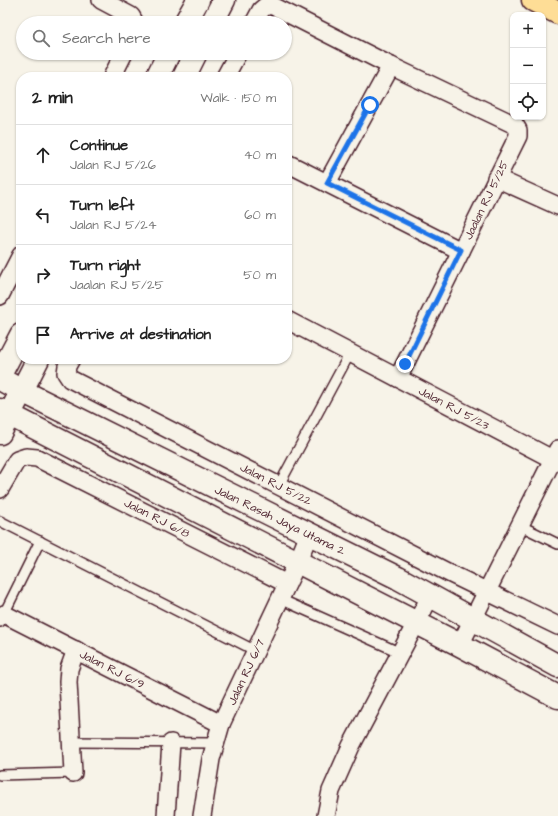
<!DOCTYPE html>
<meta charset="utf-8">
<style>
body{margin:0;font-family:"Architects Daughter",sans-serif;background:#f6f6f6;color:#222}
.controls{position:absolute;right:12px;top:12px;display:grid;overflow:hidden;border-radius:8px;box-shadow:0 1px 3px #0004}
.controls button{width:36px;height:36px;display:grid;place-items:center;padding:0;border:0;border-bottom:1px solid #e0e0e0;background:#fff;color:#222;font:20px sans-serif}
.stop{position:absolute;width:12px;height:12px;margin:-9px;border:3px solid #1a73e8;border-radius:50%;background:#fff}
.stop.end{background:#1a73e8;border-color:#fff;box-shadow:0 1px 4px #0008}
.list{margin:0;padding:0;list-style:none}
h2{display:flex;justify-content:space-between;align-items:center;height:52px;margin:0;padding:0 16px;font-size:17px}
h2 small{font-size:13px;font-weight:400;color:#767676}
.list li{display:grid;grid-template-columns:26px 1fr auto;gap:12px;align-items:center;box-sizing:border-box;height:60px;padding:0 16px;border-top:1px solid #e0e0e0}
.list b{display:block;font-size:15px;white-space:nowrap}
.list p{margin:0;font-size:13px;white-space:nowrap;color:#767676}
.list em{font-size:13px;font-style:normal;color:#767676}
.icon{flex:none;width:22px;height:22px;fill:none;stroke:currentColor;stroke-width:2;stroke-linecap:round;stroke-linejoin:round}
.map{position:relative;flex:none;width:558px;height:816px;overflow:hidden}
.search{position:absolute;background:#fff;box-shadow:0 1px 3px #0004;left:16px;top:16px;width:276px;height:44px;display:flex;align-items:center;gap:10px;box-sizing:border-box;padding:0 14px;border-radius:22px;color:#767676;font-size:15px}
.panel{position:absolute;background:#fff;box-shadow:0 1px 3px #0004;left:16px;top:72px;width:276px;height:292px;border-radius:16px}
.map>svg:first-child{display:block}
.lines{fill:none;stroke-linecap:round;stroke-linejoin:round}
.lane-casing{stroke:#4a1f2b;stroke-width:12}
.street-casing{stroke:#4a1f2b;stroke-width:20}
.secondary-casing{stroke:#4a1f2b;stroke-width:25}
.highway-casing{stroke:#4a1f2b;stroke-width:25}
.lane{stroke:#f7f3e8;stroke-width:9}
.street{stroke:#f7f3e8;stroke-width:17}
.secondary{stroke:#f7f3e8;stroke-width:22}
.highway{stroke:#fedd96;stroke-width:22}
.route{stroke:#1a73e8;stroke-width:5}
.labels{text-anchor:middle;stroke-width:3.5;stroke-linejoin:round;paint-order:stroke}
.street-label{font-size:12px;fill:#4a1f2b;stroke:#f7f3e8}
</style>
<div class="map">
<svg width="558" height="816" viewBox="0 0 558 816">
<rect width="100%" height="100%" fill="#f7f3e8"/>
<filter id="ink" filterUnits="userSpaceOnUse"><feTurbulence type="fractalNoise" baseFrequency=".025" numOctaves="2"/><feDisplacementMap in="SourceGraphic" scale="8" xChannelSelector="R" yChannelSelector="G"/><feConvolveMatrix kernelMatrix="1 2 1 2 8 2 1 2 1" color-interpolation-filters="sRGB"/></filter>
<g filter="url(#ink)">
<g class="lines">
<defs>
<g id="lane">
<path d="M279,485L350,353"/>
<path d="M0,521L256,651"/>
<path d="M519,525L558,544"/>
<path d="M280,599L401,653"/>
<path d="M0,622L40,541"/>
<path d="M72,742L215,743"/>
<path d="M0,775L73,773"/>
</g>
<g id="street">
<path d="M101,0L131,16L135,23"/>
<path d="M254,23L261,10L267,5L273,6L391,66L515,125L518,130V136L398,378"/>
<path d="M112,77L124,53"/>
<path d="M225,77L238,53"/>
<path d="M287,163L461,251"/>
<path d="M496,178L558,206"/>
<path d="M327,183L391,66"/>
<path d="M0,296L21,255"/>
<path d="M287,320L558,462"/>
<path d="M71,359L67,366L66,373L70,379L453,575L558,626"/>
<path d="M0,489L17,460L26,457L37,458L287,584"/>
<path d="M4,614L221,724"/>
<path d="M460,645L558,449"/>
<path d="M73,773L68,682L69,669L76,650"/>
<path d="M166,816L171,743"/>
<path d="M202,816L211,759L221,724L298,561L309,534"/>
<path d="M326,816L331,791L351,746L431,595"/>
</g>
<g id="secondary">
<path d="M185,23L198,0"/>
<path d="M212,23L224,0"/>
<path d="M157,77L169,53"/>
<path d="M184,77L196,53"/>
<path d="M0,375L21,335"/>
<path d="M0,379L22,391L398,578L558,666"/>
<path d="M0,410L460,645L558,697"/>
<path d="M0,433L38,359"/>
</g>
<path id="highway" d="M533,0L558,13"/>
</defs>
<use href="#lane" class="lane-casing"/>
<use href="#street" class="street-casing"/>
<use href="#secondary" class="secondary-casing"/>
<use href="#highway" class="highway-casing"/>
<use href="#lane" class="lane"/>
<use href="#street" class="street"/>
<use href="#secondary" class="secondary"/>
<use href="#highway" class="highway"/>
</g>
</g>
<g class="lines" filter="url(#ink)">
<path class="route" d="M370,105L327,183L461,250L405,364"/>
</g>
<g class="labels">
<g class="street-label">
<text transform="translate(486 200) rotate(-64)" y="4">Jaalan RJ 5/25</text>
<text transform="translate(454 408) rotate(28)" y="4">Jalan RJ 5/23</text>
<text transform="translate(276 484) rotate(27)" y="4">Jalan RJ 5/22</text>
<text transform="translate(157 518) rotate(27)" y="4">Jalan RJ 6/8</text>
<text transform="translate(280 520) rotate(26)" y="4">Jalan Rasah Jaya Utama 2</text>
<text transform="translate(112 669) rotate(27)" y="4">Jalan RJ 6/9</text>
<text transform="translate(246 672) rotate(-65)" y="4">Jalan RJ 6/7</text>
</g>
</g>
</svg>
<div class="controls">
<button>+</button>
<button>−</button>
<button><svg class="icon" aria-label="locate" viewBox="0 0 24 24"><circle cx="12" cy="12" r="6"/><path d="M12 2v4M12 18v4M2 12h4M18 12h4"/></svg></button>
</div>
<div class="stop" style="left:370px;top:105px"></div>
<div class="stop end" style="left:405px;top:364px"></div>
<div class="search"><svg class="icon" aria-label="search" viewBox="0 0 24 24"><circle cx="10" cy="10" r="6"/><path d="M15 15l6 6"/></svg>Search here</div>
<section class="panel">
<h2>2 min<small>Walk · 150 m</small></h2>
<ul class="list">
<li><svg class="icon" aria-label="ahead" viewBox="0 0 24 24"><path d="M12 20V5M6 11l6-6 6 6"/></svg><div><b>Continue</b><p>Jalan RJ 5/26</p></div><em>40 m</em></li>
<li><svg class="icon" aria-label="left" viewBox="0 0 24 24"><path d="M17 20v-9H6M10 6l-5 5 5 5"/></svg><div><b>Turn left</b><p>Jalan RJ 5/24</p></div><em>60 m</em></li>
<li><svg class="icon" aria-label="right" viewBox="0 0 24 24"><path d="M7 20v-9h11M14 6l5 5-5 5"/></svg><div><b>Turn right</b><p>Jaalan RJ 5/25</p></div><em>50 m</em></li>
<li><svg class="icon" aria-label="arrive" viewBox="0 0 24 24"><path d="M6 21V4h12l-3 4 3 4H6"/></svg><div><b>Arrive at destination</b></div></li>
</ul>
</section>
</div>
